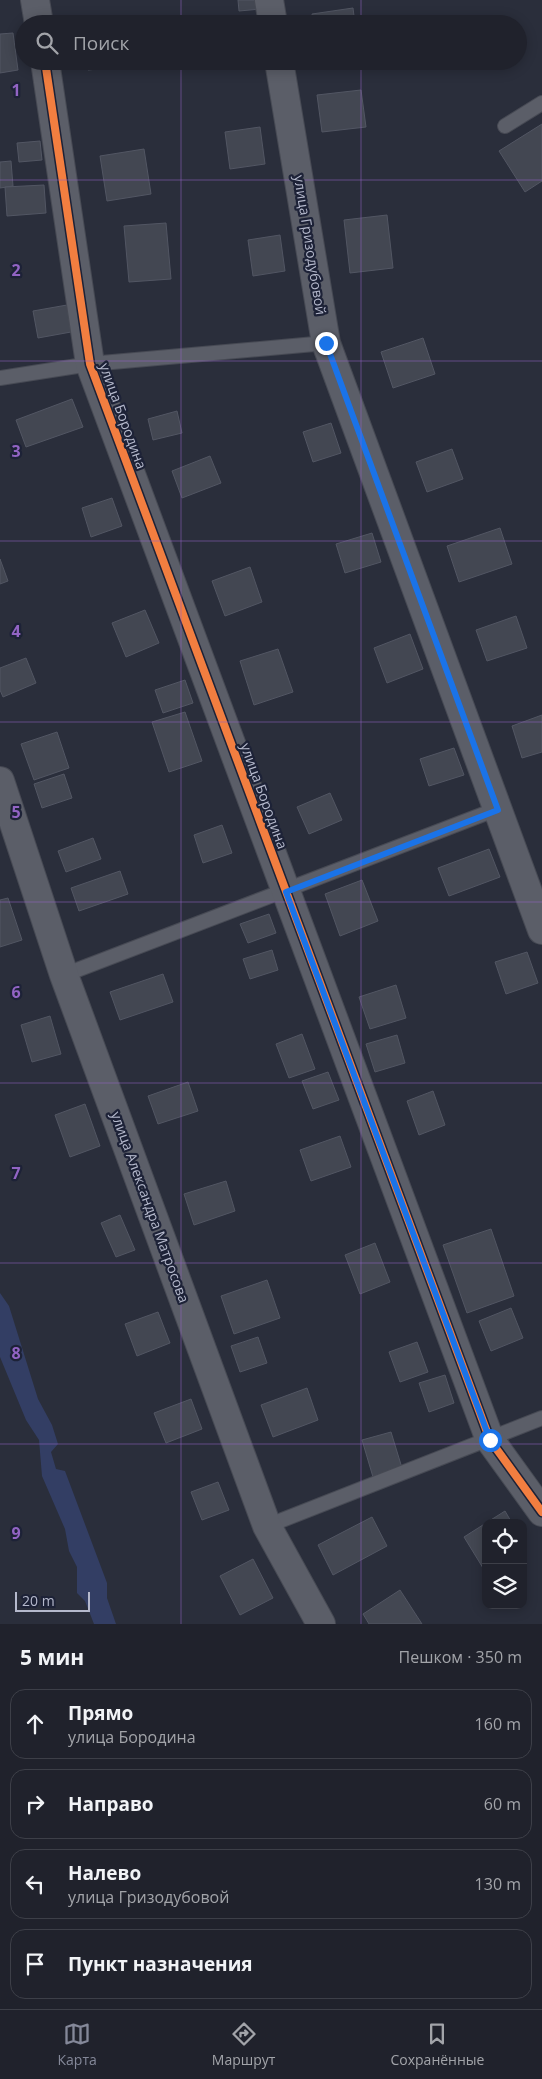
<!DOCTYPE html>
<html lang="ru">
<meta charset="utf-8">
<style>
body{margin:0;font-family:"Open Sans",sans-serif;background:#282a34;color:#f1f3f6}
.controls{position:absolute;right:15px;bottom:15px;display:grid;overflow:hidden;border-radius:10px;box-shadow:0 2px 12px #0003}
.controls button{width:45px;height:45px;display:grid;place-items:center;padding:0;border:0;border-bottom:1px solid #3d3f48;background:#20222c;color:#f1f3f6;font:25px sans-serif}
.scale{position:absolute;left:15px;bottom:12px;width:75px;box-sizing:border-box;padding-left:5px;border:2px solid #b5b9cc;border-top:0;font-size:14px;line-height:18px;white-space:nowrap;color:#b5b9cc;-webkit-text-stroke:4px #1d2237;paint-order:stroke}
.stop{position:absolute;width:15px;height:15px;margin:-11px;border:4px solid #1a73e8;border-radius:50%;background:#fff}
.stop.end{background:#1a73e8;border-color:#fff;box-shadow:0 1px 5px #0008}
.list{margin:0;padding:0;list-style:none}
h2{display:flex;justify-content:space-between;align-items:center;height:65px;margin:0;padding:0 20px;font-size:21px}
h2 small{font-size:16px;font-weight:400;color:#a2a4a9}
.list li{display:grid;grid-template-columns:32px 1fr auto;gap:15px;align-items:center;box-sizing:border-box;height:70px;margin:0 10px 10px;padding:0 10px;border:1px solid #3d3f48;border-radius:15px}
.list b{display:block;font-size:19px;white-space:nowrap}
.list p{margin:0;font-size:16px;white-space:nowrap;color:#a2a4a9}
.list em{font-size:16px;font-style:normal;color:#a2a4a9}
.icon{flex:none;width:28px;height:28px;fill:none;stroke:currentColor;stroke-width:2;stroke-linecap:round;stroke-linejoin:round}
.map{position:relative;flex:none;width:542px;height:1624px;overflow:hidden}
.search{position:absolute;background:#20222c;box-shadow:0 2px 12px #0003;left:15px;right:15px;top:15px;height:55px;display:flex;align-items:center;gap:12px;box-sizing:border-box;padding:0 18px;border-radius:28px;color:#a2a4a9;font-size:19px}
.sheet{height:385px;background:#20222c}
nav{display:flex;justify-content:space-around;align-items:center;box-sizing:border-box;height:70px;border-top:1px solid #3d3f48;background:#20222c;font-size:14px;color:#a2a4a9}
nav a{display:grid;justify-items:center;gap:2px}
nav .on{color:#848899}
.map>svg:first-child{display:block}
.water{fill:#333e64}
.building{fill:#434752;stroke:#525663}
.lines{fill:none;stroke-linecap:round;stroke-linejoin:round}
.lane-casing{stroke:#474a54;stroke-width:16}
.street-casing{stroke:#474a54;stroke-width:30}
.lane{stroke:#5b5e68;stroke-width:14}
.street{stroke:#5b5e68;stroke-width:28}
.cycleway-casing{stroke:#1d2237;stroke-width:11}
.cycleway{stroke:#f27e40;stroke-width:8}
.route{stroke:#1a73e8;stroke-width:6}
.grid{fill:none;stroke:#9264c4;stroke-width:1;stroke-opacity:0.55}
.labels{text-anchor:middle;stroke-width:4.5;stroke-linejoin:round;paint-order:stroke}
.street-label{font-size:14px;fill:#b5b9cc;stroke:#1d2237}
.grid-label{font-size:16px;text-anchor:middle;font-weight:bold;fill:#9264c4;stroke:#1d2237;stroke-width:4.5;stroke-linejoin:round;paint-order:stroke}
</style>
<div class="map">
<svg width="542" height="1624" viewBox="0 0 542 1624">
<rect width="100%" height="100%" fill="#2a2e3b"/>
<path class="water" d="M0,1293L9,1306L38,1399L52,1425L58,1444L51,1452L56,1469L65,1471L107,1583V1598L116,1624H94L85,1601L77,1593V1567L69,1551L65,1529L42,1476L39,1440L26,1420L0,1357Z"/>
<g class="building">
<path d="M238,0H260L261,9L239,11Z"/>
<path d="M353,8L355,24H313L312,14Z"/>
<path d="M13,33L18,70L0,73V34Z"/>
<path d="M87,61H136L137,65L88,70Z"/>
<path d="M361,90L366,127L322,132L317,95Z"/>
<path d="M542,124V181L525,192L499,151Z"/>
<path d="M260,127L265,164L230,169L225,132Z"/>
<path d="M40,141L42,160L19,162L17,143Z"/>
<path d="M144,149L151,194L107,201L100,156Z"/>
<path d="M11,161L13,186L0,188V162Z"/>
<path d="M44,185L46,213L7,216L5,187Z"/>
<path d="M387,215L393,268L350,273L344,220Z"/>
<path d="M166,223L171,279L129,282L124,226Z"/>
<path d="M280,235L285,271L253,276L248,240Z"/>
<path d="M67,305L71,332L38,338L33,311Z"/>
<path d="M423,338L435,374L393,388L381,352Z"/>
<path d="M72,399L83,427L26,447L16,420Z"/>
<path d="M177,411L182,433L153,440L148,419Z"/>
<path d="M331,423L341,453L313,462L303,432Z"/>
<path d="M452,449L463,479L427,492L416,462Z"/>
<path d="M210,456L221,483L182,498L172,471Z"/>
<path d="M112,498L122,526L91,537L82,508Z"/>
<path d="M500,528L512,564L459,582L447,546Z"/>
<path d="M372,533L381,562L345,573L336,544Z"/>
<path d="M0,559L8,581L0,584Z"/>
<path d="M250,567L262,602L225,616L212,581Z"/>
<path d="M145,610L159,643L126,657L112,623Z"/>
<path d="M516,616L527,648L487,661L476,630Z"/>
<path d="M410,634L423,669L387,683L374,648Z"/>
<path d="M278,649L293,692L254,705L240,661Z"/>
<path d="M26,658L36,683L3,697L0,690V668Z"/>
<path d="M185,680L193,703L163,713L155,690Z"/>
<path d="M185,712L202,761L169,772L152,722Z"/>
<path d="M542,715V752L522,758L512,726Z"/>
<path d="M57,732L69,768L34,780L21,744Z"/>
<path d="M454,748L464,775L429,786L420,759Z"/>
<path d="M64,774L72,798L42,808L34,784Z"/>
<path d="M330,793L342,820L309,834L297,807Z"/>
<path d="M222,825L232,853L203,863L194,835Z"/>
<path d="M93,838L101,859L66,872L58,851Z"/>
<path d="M489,849L500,877L449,896L438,868Z"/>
<path d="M120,871L128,894L79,911L71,888Z"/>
<path d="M362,880L378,921L340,936L325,894Z"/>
<path d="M8,898L22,940L0,947V900Z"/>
<path d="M269,914L276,933L248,943L240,924Z"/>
<path d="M272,950L278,970L250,979L243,959Z"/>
<path d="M527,952L538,983L506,994L495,962Z"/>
<path d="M163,974L173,1002L120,1020L110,992Z"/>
<path d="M396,985L406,1018L370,1029L359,997Z"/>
<path d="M50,1016L61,1054L32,1062L21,1025Z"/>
<path d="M302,1034L315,1069L289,1078L276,1044Z"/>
<path d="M397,1035L405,1063L375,1072L366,1044Z"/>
<path d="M328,1072L339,1100L313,1109L302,1081Z"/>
<path d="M188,1082L198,1111L158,1124L148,1096Z"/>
<path d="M433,1091L445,1125L419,1135L407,1101Z"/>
<path d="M85,1104L100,1146L70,1157L55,1115Z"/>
<path d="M340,1136L351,1167L311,1181L300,1150Z"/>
<path d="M226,1181L235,1211L194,1225L184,1194Z"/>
<path d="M120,1215L135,1250L116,1257L101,1223Z"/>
<path d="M491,1229L514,1296L467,1313L443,1245Z"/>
<path d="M375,1243L390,1282L360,1294L345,1255Z"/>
<path d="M267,1280L280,1318L234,1334L221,1296Z"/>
<path d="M511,1308L523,1338L491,1351L479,1321Z"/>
<path d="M158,1312L170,1343L137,1356L125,1324Z"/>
<path d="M258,1337L267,1363L240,1372L231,1346Z"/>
<path d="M417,1342L428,1372L400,1382L389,1352Z"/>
<path d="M445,1375L454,1403L429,1412L419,1383Z"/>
<path d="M307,1388L318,1420L273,1437L261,1405Z"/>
<path d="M191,1399L202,1429L166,1443L154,1413Z"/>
<path d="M391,1432L402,1468L373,1477L362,1440Z"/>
<path d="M218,1482L229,1510L202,1520L191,1492Z"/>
<path d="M505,1511L512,1523H486Z"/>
<path d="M372,1517L387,1546L333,1575L318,1545Z"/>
<path d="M486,1523V1567L483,1568L464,1537Z"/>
<path d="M253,1559L273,1598L240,1615L220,1576Z"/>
<path d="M400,1590L422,1624H369L363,1614Z"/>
</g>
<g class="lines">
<defs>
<g id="lane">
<path d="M505,126L542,103"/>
<path d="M0,378L90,364L326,343"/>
<path d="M64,975L497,809"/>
<path d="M267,1526L542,1418"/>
</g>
<g id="street">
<path d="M35,0L39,24"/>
<path d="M269,0L273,24"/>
<path d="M45,61L90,364L490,1440L542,1512"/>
<path d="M279,61L326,343L542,930"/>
<path d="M0,781L64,975L267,1526L321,1624"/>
</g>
</defs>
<use href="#lane" class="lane-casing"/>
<use href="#street" class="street-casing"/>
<use href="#lane" class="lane"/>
<use href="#street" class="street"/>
<defs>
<path id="cycleway" d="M45,61L90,364L490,1440L542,1512"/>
</defs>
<use href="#cycleway" class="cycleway-casing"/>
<use href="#cycleway" class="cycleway"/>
</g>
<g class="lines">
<path class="route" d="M326,343L498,810L286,892L490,1440"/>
</g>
<path class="grid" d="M181,0V24M361,0V24M181,61V1624M361,61V1624M0,180H542M0,361H542M0,541H542M0,722H542M0,902H542M0,1083H542M0,1263H542M0,1444H542"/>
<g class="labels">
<g class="street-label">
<text transform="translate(310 245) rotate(81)" y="5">улица Гризодубовой</text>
<text transform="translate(123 416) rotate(70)" y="5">улица Бородина</text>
<text transform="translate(264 796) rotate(70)" y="5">улица Бородина</text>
<text transform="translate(150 1207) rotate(70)" y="5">улица Александра Матросова</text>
</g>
</g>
<g class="grid-label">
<text x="16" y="96">1</text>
<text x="16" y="276">2</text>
<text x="16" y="457">3</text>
<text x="16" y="637">4</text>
<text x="16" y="818">5</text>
<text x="16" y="998">6</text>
<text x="16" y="1179">7</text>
<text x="16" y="1359">8</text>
<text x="16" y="1539">9</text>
</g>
</svg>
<div class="controls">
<button><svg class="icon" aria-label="locate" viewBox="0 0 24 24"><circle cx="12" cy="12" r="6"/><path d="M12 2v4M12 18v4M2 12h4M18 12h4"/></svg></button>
<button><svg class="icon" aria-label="layers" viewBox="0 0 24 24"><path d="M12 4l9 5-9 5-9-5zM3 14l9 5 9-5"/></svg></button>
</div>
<div class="scale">20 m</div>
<div class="stop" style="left:490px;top:1440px"></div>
<div class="stop end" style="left:326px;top:343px"></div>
<div class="search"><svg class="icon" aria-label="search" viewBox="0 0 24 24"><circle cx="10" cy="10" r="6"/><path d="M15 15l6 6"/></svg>Поиск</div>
</div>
<section class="sheet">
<h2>5 мин<small>Пешком · 350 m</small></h2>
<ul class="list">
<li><svg class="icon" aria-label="ahead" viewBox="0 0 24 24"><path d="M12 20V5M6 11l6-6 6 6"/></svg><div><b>Прямо</b><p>улица Бородина</p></div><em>160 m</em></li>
<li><svg class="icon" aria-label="right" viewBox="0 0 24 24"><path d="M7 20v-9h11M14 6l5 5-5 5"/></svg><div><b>Направо</b></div><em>60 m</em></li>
<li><svg class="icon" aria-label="left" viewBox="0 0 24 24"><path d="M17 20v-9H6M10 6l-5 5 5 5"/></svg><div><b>Налево</b><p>улица Гризодубовой</p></div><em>130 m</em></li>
<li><svg class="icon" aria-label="arrive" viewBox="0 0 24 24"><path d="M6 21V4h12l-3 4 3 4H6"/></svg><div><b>Пункт назначения</b></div></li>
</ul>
</section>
<nav>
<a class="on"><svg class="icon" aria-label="map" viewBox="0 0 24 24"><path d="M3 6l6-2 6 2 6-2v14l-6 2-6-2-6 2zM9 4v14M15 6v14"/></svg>Карта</a>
<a><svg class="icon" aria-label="directions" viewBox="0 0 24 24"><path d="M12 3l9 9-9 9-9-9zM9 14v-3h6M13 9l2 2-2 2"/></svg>Маршрут</a>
<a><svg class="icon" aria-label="saved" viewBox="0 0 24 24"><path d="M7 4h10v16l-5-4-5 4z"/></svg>Сохранённые</a>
</nav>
